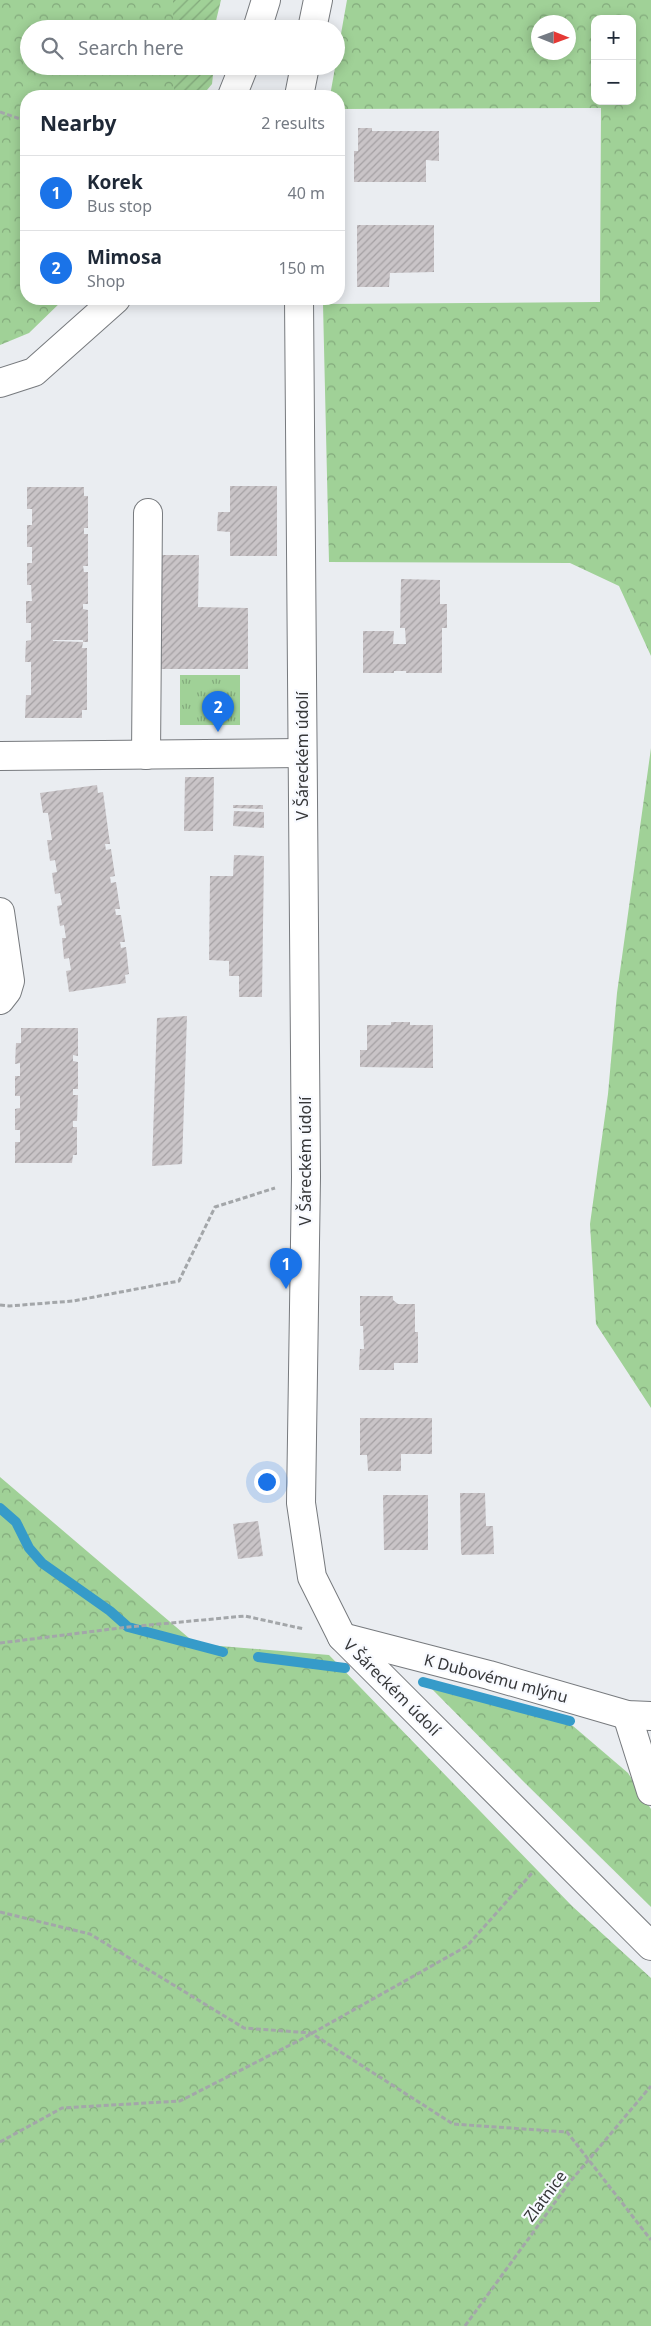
<!DOCTYPE html>
<meta charset="utf-8">
<style>
body{margin:0;font-family:"Noto Sans",sans-serif;background:#f2f2f3;color:#1f2937}
.controls{position:absolute;right:15px;top:15px;display:grid;overflow:hidden;border-radius:10px;box-shadow:0 2px 12px #0003}
.controls button{width:45px;height:45px;display:grid;place-items:center;padding:0;border:0;border-bottom:1px solid #e0e1e3;background:#fff;color:#1f2937;font:25px sans-serif}
.compass{position:absolute;left:531px;top:15px;width:45px;height:45px;border-radius:50%;background:#fff;box-shadow:0 2px 12px #0003;rotate:91deg}
.you{position:absolute;left:266px;top:1481px;width:18px;height:18px;margin:-12px;border:4px solid #fff;border-radius:50%;background:#1a73e8;box-shadow:0 0 0 8px #1a73e833}
.badge{display:grid;place-items:center;width:32px;height:32px;border-radius:50%;background:#1a73e8;color:#fff;font-size:16px;font-weight:700}
.pin{position:absolute;translate:-50% -41px;filter:drop-shadow(0 1px 2px #0008)}
.pin::after{content:'';position:absolute;top:26px;width:18px;height:15px;background:inherit;clip-path:polygon(0 0,100% 0,50% 100%)}
.list{margin:0;padding:0;list-style:none}
h2{display:flex;justify-content:space-between;align-items:center;height:65px;margin:0;padding:0 20px;font-size:21px}
h2 small{font-size:16px;font-weight:400;color:#747a83}
.list li{display:grid;grid-template-columns:32px 1fr auto;gap:15px;align-items:center;box-sizing:border-box;height:75px;padding:0 20px;border-top:1px solid #e0e1e3}
.list b{display:block;font-size:19px;white-space:nowrap}
.list p{margin:0;font-size:16px;white-space:nowrap;color:#747a83}
.list em{font-size:16px;font-style:normal;color:#747a83}
.icon{flex:none;width:28px;height:28px;fill:none;stroke:currentColor;stroke-width:2;stroke-linecap:round;stroke-linejoin:round}
.map{position:relative;flex:none;width:651px;height:2326px;overflow:hidden}
.search{position:absolute;background:#fff;box-shadow:0 2px 12px #0003;left:20px;top:20px;width:325px;height:55px;display:flex;align-items:center;gap:12px;box-sizing:border-box;padding:0 18px;border-radius:28px;color:#747a83;font-size:19px}
.panel{position:absolute;background:#fff;box-shadow:0 2px 12px #0003;left:20px;top:90px;width:325px;height:215px;border-radius:20px}
.map>svg:first-child{display:block}
.forest{fill:url(#forest-crowns);fill-rule:evenodd}
.park{fill:url(#park-tufts)}
.garden{fill:url(#garden-furrows)}
.lines{fill:none;stroke-linecap:round;stroke-linejoin:round}
.stream{stroke:#369bc9;stroke-width:10}
.building{fill:url(#building-hatch);fill-rule:evenodd}
.street-casing{stroke:#777a7e;stroke-width:30}
.secondary-casing{stroke:#777a7e;stroke-width:30}
.path{stroke:#a3a6a9;stroke-width:3;stroke-dasharray:5 2.5;stroke-linecap:butt}
.street{stroke:#fff;stroke-width:28}
.secondary{stroke:#fff;stroke-width:28}
.labels{text-anchor:middle;stroke-width:4.5;stroke-linejoin:round;paint-order:stroke}
.street-label{font-size:16px;fill:#363739;stroke:#f8faff}
</style>
<div class="map">
<svg width="651" height="2326" viewBox="0 0 651 2326">
<defs>
<pattern id="forest-crowns" width="20" height="18" patternUnits="userSpaceOnUse" patternTransform="scale(1.25)"><rect width="20" height="18" fill="#a0d197"/><path d="M2 6a3 3 0 1 1 6 0M12 15a3 3 0 1 1 6 0" fill="none" stroke="#83aa7c"/></pattern>
<pattern id="park-tufts" width="24" height="20" patternUnits="userSpaceOnUse" patternTransform="scale(1.25)"><rect width="24" height="20" fill="#a0d197"/><path d="M3 7l-1-3M5 7V3M7 7l1-3M15 17l-1-3M17 17v-4M19 17l1-3" fill="none" stroke="#83aa7c"/></pattern>
<pattern id="garden-furrows" width="10" height="10" patternUnits="userSpaceOnUse" patternTransform="scale(1.25)"><rect width="10" height="10" fill="#a0d197"/><path d="M-1 1l2-2M0 10L10 0M9 11l2-2" fill="none" stroke="#83aa7c"/></pattern>
<pattern id="building-hatch" width="6" height="6" patternUnits="userSpaceOnUse" patternTransform="scale(1.25)"><rect width="6" height="6" fill="#c9c4c7"/><path d="M-1 1l2-2M0 6l6-6M5 7l2-2" fill="none" stroke="#a4a0a3"/></pattern>
</defs>
<rect width="100%" height="100%" fill="#eaedf1"/>
<g class="forest">
<path d="M0,0H173V29H29V66H174V96H26V299H64L29,333L0,345Z"/>
<path d="M347,0H651V656L619,586L570,563L329,562L323,304L600,302L601,108L339,109V96H330ZM595,19H632V101H595ZM538,22H568V52H538Z"/>
<path d="M651,748V1408L596,1324L590,1224L608,1094L617,993Z"/>
<path d="M0,1477L196,1644L329,1655L572,1906L651,1978V2326H0Z"/>
<path d="M426,1683L573,1726L628,1773L651,1809V1907L524,1782Z"/>
</g>
<rect class="park" x="180" y="675" width="60" height="50"/>
<g class="garden">
<path d="M173,0H221L214,29H173Z"/>
<path d="M174,66H214L212,84L202,96H174Z"/>
</g>
<g class="lines">
<g class="stream">
<path d="M0,1508L16,1522L29,1548L42,1563L110,1611L128,1627L223,1652"/>
<path d="M258,1657L345,1668"/>
<path d="M423,1682L570,1721"/>
</g>
</g>
<g class="building">
<path d="M358,128H372V131H439V161L426,160V182H354V151H358Z"/>
<path d="M357,225H434V272L390,273L389,287H357Z"/>
<path d="M230,486H277V556H230V532L217,531L218,512H230Z"/>
<path d="M27,487H84V496H88V528H84V534H88V566H83L84,572H88V604H83V609L88,610V642H83L82,648H87V710H82V718H25L26,695H31V662H25L26,641L31,640V623H26V601H32L31,585H27V563H32V547H27V525H32V509H27ZM53,640H83V642L53,641Z"/>
<path d="M158,555H199L198,607L248,608V669H158Z"/>
<path d="M401,579L440,580V604H447V628H442V673H406V671H394V673H363V631H394L393,644H406L405,628H400Z"/>
<path d="M185,777H214L213,831H184Z"/>
<path d="M97,785L98,793L103,792L110,844H105L106,850L111,849L115,876L110,877L111,883L116,882L120,909H115L116,915H121L125,942H120L121,948L126,947L129,974L125,975L126,983L69,992L66,971L71,970L69,958L64,959L62,938H66L64,925L60,926L57,906L62,905L60,893L55,894L52,873L57,872L55,860L50,861L47,840H52L48,813H43L40,793Z"/>
<path d="M233,805H263V809L233,808Z"/>
<path d="M234,811L264,812V828L233,826Z"/>
<path d="M234,855L264,856L262,997H239V976H229V961L209,960L210,876H233Z"/>
<path d="M187,1016L182,1164L152,1166L157,1018Z"/>
<path d="M391,1022H410V1025H433V1068L360,1067V1050H367V1025H391Z"/>
<path d="M21,1028H78V1056L73,1055V1061L78,1062V1089H73V1095H78L77,1121H73V1127H77V1155H73L72,1163H15V1142H20V1130H15V1109L20,1108V1096H15V1076H20V1063L15,1064L16,1043H21Z"/>
<path d="M360,1296H393V1300L398,1304H415V1332H418V1363H394V1370H359L360,1349H364L363,1326H360Z"/>
<path d="M360,1418H432V1454H401V1471H368L367,1455H360Z"/>
<path d="M460,1493H485L486,1526H493L494,1554L462,1555L461,1553Z"/>
<path d="M383,1495H428V1550H384Z"/>
<path d="M258,1521L263,1556L238,1559L233,1524Z"/>
</g>
<g class="lines">
<defs>
<g id="street">
<path d="M146,755L148,513"/>
<path d="M0,756L302,753"/>
<path d="M0,912L10,981L7,991L0,1000"/>
<path d="M342,1637L489,1675L627,1715L651,1716"/>
<path d="M627,1715L651,1791"/>
</g>
<g id="secondary">
<path d="M257,29L266,0"/>
<path d="M312,29L318,0"/>
<path d="M232,96L244,66"/>
<path d="M299,96L305,66"/>
<path d="M299,299L306,1177L301,1503L312,1577L342,1637L651,1946"/>
<path d="M0,383L34,372L116,299"/>
</g>
</defs>
<use href="#street" class="street-casing"/>
<use href="#secondary" class="secondary-casing"/>
<g class="path">
<path d="M0,112L26,121"/>
<path d="M0,1305L9,1306L73,1301L179,1281L215,1207L275,1188"/>
<path d="M0,1643L128,1627L245,1616L304,1629"/>
<path d="M0,1912L90,1934L244,2028L311,2033L453,2124L567,2132L651,2240"/>
<path d="M0,2142L62,2108L180,2101L300,2040L467,1946L533,1872"/>
<path d="M465,2326L569,2183L651,2086"/>
</g>
<use href="#street" class="street"/>
<use href="#secondary" class="secondary"/>
</g>
<g class="labels">
<g class="street-label">
<text transform="translate(302 756) rotate(-90)" y="6">V Šáreckém údolí</text>
<text transform="translate(305 1161) rotate(-90)" y="6">V Šáreckém údolí</text>
<text transform="translate(496 1678) rotate(15)" y="6">K Dubovému mlýnu</text>
<text transform="translate(392 1687) rotate(45)" y="6">V Šáreckém údolí</text>
<text transform="translate(545 2196) rotate(-53)" y="6">Zlatnice</text>
</g>
</g>
</svg>
<div class="controls">
<button>+</button>
<button>−</button>
</div>
<svg class="compass" viewBox="-18 -18 36 36"><path d="M0-13l5 13h-10z" fill="#e53935"/><path d="M0 13l5-13h-10z" fill="#747a83"/></svg>
<div class="you"></div>
<div class="pin badge" style="left:286px;top:1289px">1</div>
<div class="pin badge" style="left:218px;top:732px">2</div>
<div class="search"><svg class="icon" aria-label="search" viewBox="0 0 24 24"><circle cx="10" cy="10" r="6"/><path d="M15 15l6 6"/></svg>Search here</div>
<section class="panel">
<h2>Nearby<small>2 results</small></h2>
<ul class="list">
<li><span class="badge">1</span><div><b>Korek</b><p>Bus stop</p></div><em>40 m</em></li>
<li><span class="badge">2</span><div><b>Mimosa</b><p>Shop</p></div><em>150 m</em></li>
</ul>
</section>
</div>
